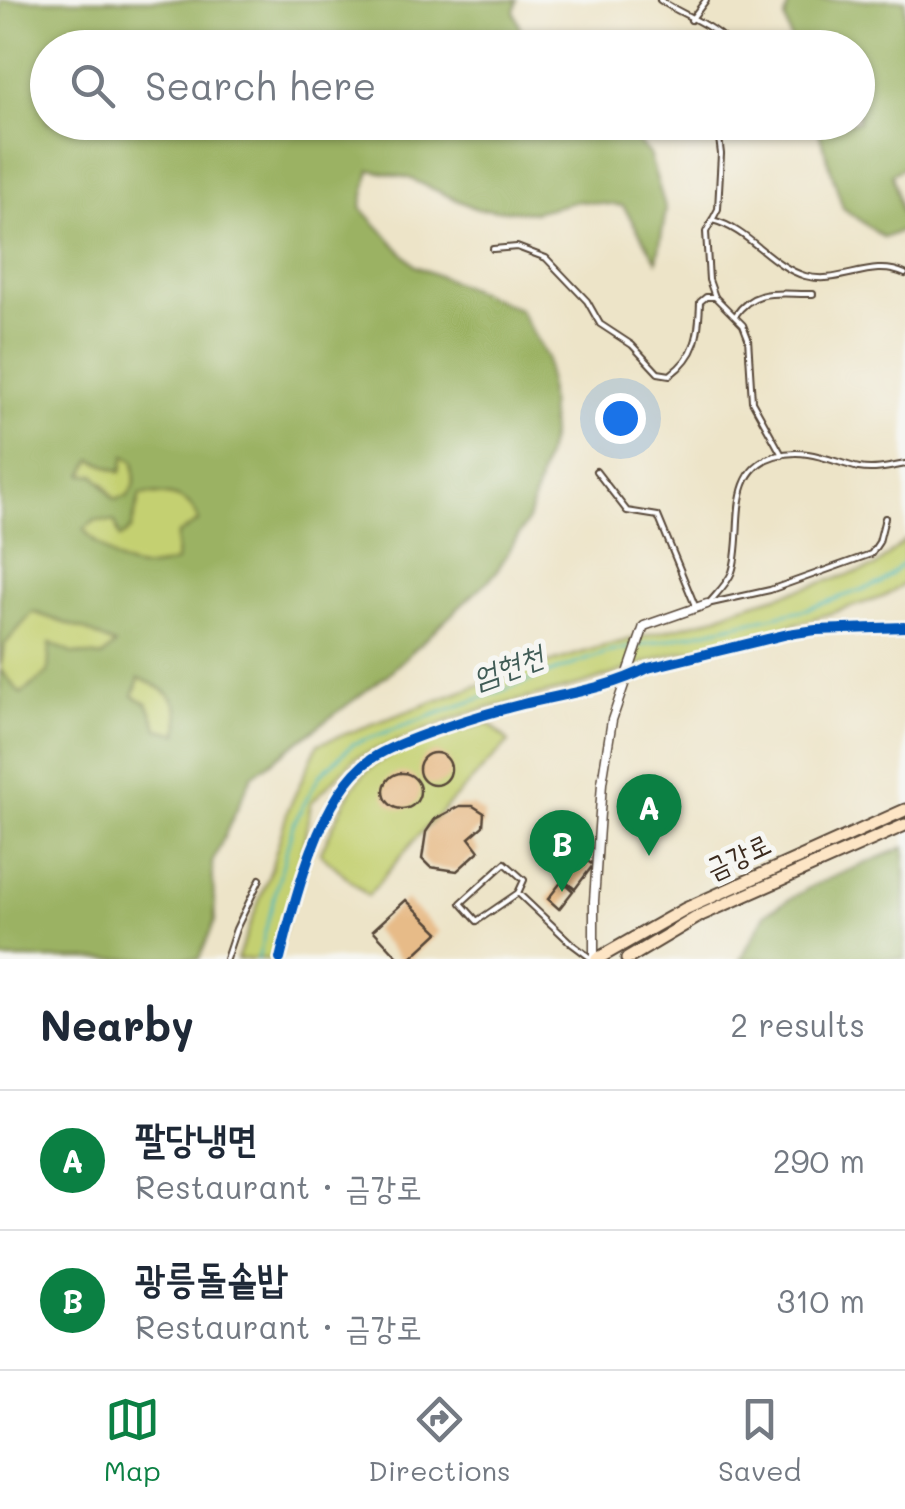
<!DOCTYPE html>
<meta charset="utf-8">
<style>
body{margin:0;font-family:Mali,"Poor Story",sans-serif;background:#f6f6f7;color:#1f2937}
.you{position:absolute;left:620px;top:418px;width:35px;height:35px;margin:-25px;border:8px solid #fff;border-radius:50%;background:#1a73e8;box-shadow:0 0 0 15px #1a73e833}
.badge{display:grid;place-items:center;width:65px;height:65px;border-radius:50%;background:#0b8043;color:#fff;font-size:32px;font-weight:700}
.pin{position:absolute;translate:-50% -82px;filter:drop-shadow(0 2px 5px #0008)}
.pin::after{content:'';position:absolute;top:52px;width:35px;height:30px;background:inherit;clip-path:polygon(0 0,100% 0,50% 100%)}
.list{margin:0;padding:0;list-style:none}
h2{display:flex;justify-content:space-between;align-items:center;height:130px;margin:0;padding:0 40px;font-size:42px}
h2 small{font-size:32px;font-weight:400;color:#747a83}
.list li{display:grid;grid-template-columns:65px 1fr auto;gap:30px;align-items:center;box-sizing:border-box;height:140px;padding:0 40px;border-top:2px solid #e0e1e3}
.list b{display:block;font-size:38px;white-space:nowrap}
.list p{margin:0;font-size:32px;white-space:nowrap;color:#747a83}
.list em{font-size:32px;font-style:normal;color:#747a83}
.icon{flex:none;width:55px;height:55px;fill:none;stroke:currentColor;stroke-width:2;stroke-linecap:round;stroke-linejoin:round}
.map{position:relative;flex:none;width:905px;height:959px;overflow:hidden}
.search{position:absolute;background:#fff;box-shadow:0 2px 8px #0004;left:30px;right:30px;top:30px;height:110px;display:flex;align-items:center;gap:25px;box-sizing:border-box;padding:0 35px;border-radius:55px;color:#747a83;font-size:38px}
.sheet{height:410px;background:#fff}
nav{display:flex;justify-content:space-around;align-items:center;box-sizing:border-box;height:140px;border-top:2px solid #e0e1e3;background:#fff;font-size:28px;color:#747a83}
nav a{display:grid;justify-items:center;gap:5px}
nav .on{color:#0b8043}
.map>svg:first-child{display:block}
.green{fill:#c4d071;stroke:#807d48;stroke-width:2.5}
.forest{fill:#9bb263;stroke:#6b6e40;stroke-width:2.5;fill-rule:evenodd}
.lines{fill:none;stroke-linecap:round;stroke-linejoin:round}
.stream{stroke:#48b8be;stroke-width:2.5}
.building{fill:#e7bb88}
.service-casing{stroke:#564638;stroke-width:8}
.minor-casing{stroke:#564638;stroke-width:11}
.secondary-casing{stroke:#564638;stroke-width:15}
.service{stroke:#fff;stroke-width:4}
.minor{stroke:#fff;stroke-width:8}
.secondary{stroke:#fde5c5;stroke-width:11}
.cycleway-casing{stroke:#f6f6f2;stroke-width:16}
.cycleway{stroke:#0057b8;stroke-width:10}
.labels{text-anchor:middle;stroke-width:10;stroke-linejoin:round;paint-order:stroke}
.street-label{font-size:28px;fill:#3b2a1e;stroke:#f6f6f2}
.water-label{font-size:30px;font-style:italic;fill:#405c56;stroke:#f6f6f2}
</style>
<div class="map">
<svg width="905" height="959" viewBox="0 0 905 959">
<rect width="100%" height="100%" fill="#f6f6f2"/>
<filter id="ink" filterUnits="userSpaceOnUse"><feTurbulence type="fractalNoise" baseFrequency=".01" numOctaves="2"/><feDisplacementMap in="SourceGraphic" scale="20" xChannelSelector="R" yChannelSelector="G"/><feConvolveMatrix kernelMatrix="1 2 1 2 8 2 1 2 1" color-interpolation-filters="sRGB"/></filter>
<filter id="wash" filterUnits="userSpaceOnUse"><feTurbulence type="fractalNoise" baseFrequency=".0048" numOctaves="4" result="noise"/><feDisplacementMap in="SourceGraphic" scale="40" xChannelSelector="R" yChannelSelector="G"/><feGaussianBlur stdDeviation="2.25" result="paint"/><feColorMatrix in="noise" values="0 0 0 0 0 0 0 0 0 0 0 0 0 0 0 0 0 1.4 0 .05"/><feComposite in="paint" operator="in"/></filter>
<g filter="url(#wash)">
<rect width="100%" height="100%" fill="#ede4c8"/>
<g class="green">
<path d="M125,455L134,460L135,483L128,496L115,500L104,484L83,475L91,459L120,472Z"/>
<path d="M140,494C166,494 189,493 200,521L176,562C146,569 131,573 107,552C98,544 90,539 84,528L96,520L115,522L120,537L131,530Z"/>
<path d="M905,540V583L883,597L766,633L669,655L584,684L469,713L356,757L311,803L297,880L276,959H237L269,875L288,810L318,744L493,680L597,648L707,620L740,607L875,567Z"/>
<path d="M33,612L85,630L116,645L103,657L72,653L21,694L0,669L5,644Z"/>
<path d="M139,677C169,692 183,698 178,734L158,729L147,703L133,696Z"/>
<path d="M489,723L509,742L416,838L368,896L320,853C333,829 344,797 361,777C391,744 447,734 489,723Z"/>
</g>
<g class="forest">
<path d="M0,0H517L514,11L527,47L48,48V122L620,123L649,154L666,210L657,261L623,206L578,201L534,212L477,209L409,178L370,170L361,208L415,266L519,309L547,358L551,436L528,520L495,574L387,675L252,776L212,863L215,921L199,959H0V669L21,694L48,673L50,643L72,653L102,657L115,645L85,630L33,612L5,644L0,667ZM125,456L134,461L135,483L128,496L115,500L95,475H83L92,459L121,472ZM140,494C165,493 190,493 199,521L177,535L176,562C146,569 131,573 107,552C98,544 90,539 84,529L96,520L115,522L120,538L131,530ZM139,678C168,690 184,699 178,734L158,729L147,703L133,696Z"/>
<path d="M790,0H905V167L892,174L905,229L884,238L843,208L816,123L858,122V48L793,47L785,18Z"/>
<path d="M905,847V959H741L766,913L814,885Z"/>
</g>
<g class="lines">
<path class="stream" d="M258,959L293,825L319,776L353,744L606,653L807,609L881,583L905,562"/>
</g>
<g id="blocks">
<g class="building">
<circle cx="435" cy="769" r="16"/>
<circle cx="402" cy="791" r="18"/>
<path d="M460,806H473L484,813L483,826L469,838L479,851L457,871L430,867L422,859L426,832L435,819Z"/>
<path d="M579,855L593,865L575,889L562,879Z"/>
<path d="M562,881L573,891L559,909L548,899Z"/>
<path d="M406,900L439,932L410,959H400L373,930Z"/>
</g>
</g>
</g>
<g filter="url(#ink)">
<use href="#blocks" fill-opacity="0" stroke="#564638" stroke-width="2.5"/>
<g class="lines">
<defs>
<g id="service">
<path d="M660,0C683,16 716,25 732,48"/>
<path d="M691,20L706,0"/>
<path d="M717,122L721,154L718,209L706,232L709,280L715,297L743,325L748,338L752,401L782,455"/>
<path d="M712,220C749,229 769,265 805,276C839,286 871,258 905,274"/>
<path d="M493,249L517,247L546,258L587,301L600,324L632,345L658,373L670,375C697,355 699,334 700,302L706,297H715"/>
<path d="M735,316C755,286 781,295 813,294"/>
<path d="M596,471L627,511L658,516L696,608"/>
<path d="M709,603C717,593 728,583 732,572C745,534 724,471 775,456C807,447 830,461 859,468C874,471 890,467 905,464"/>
<path d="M707,604L770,590L871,554L879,542L885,518"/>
<path d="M505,863L524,880L518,893L477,921L461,903Z"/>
<path d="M518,893L572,944L592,959"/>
<path d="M226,959L236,929L260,879"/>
</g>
<g id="minor">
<path d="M280,959C294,901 320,794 371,759C400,739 487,713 523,704C565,694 610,688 648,668L788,634L816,630L905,627"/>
<path d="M594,959V901L602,783L612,720L644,626L707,604"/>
</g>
<g id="secondary">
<path d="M597,959L685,909L905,810"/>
<path d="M627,959L701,915L905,825"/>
</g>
</defs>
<use href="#service" class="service-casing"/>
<use href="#minor" class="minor-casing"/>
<use href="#secondary" class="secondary-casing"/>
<use href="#service" class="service"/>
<use href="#minor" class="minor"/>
<use href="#secondary" class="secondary"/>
<defs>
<path id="cycleway" d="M280,959C294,901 320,794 371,759C400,739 487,713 523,704C565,694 610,688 648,668L788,634L816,630L905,627"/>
</defs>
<use href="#cycleway" class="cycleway-casing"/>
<use href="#cycleway" class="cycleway"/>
</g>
</g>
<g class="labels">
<g class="street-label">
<text transform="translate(738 856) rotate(-25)" y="10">금강로</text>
</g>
<g class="water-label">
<text transform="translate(508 667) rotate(-20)" y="10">엄현천</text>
</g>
</g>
</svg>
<div class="you"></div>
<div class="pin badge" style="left:649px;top:856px">A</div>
<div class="pin badge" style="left:562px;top:892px">B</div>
<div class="search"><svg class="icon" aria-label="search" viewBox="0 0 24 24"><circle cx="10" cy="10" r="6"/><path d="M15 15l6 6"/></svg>Search here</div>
</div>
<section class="sheet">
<h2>Nearby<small>2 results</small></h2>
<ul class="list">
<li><span class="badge">A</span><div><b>팔당냉면</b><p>Restaurant · 금강로</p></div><em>290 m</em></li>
<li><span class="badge">B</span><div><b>광릉돌솥밥</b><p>Restaurant · 금강로</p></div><em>310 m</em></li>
</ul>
</section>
<nav>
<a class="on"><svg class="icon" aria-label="map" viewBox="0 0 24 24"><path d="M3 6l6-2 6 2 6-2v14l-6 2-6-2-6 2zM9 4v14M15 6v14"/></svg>Map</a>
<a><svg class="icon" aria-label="directions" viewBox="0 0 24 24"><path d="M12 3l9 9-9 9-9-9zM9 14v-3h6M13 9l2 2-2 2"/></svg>Directions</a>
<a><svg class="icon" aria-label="saved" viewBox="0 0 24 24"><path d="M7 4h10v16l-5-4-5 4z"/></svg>Saved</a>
</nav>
